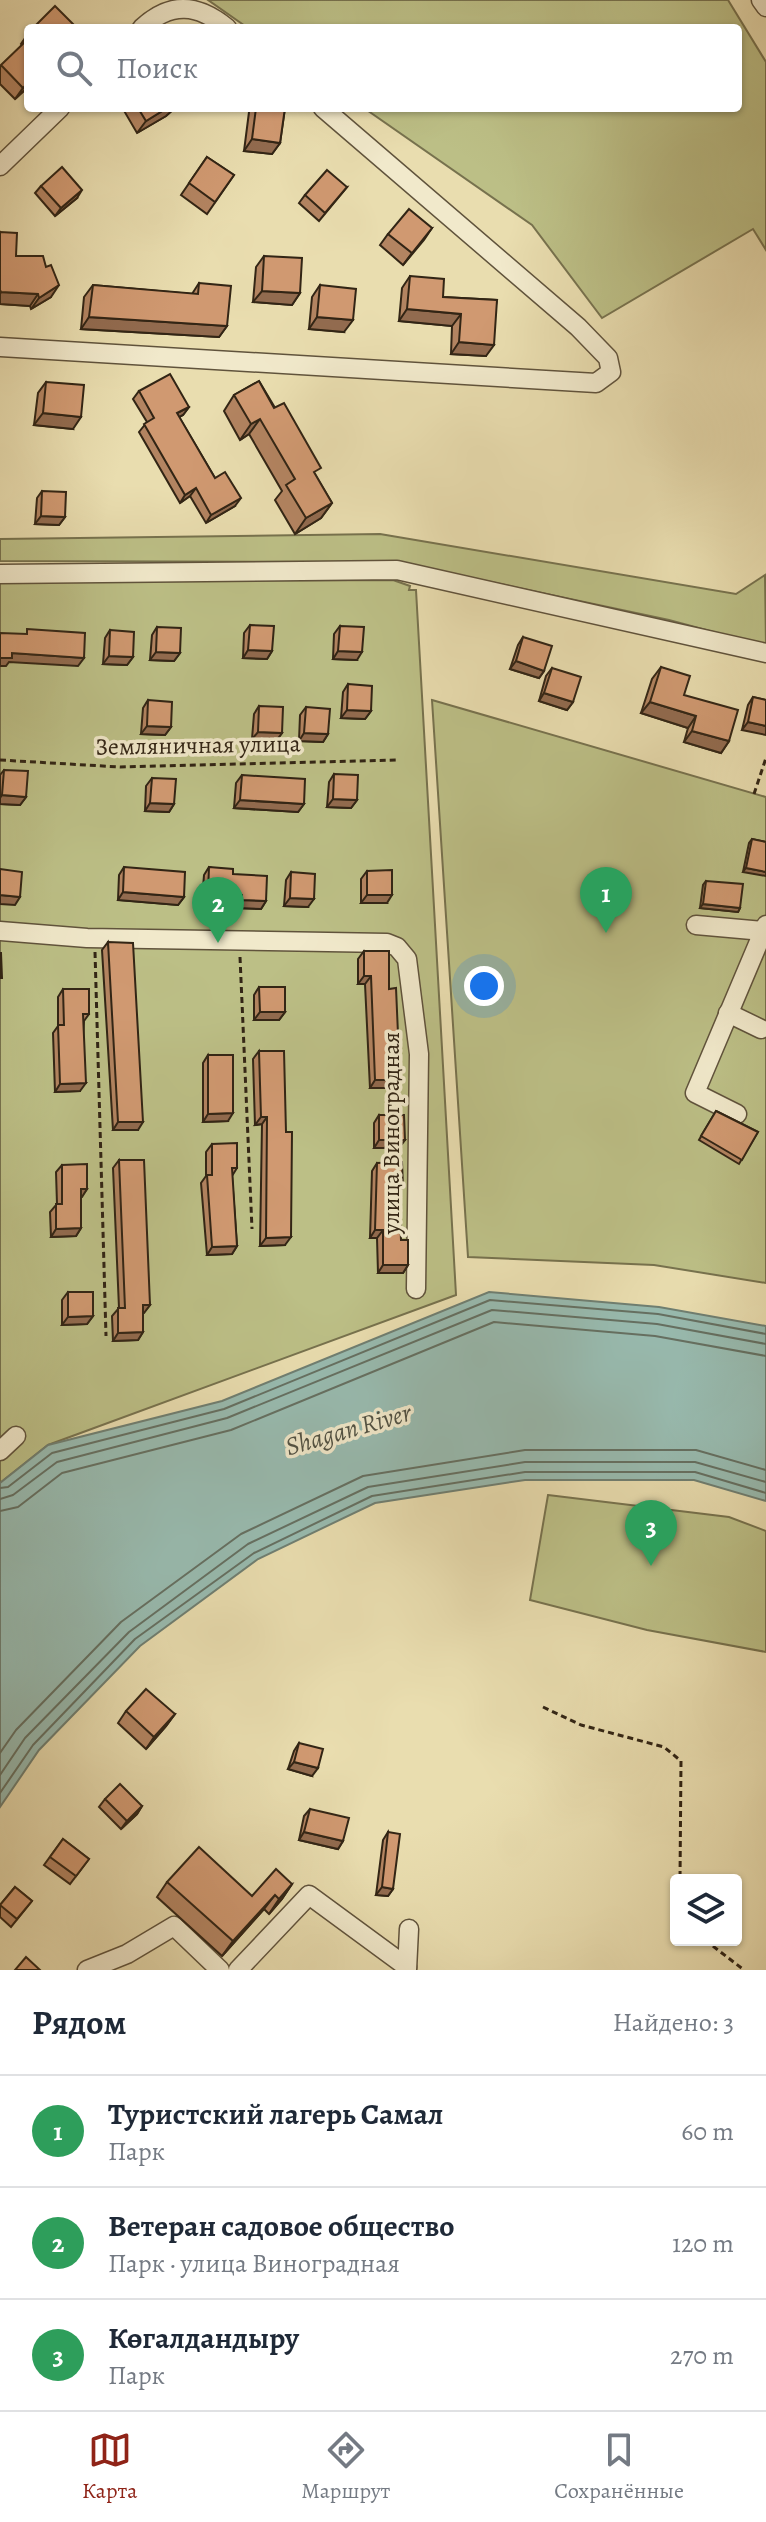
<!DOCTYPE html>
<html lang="ru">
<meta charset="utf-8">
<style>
body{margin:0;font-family:Alegreya,serif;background:#f6f6f7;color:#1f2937}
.controls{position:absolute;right:24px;bottom:24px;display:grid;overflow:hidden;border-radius:8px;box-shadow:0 2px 6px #0004}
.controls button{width:72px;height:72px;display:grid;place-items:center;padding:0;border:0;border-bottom:2px solid #e0e1e3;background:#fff;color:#1f2937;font:40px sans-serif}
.you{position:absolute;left:484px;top:986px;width:28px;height:28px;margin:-20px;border:6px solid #fff;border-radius:50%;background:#1a73e8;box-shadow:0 0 0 12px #1a73e833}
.badge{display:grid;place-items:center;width:52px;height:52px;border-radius:50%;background:#8f2418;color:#fff;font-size:26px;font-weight:700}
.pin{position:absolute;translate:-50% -66px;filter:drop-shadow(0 2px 4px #0008)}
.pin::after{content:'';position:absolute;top:42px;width:28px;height:24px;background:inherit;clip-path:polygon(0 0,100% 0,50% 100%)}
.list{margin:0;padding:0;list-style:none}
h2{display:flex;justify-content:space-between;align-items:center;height:104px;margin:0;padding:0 32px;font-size:34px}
h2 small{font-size:26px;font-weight:400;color:#747a83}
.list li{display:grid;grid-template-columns:52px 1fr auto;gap:24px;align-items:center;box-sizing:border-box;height:112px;padding:0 32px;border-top:2px solid #e0e1e3}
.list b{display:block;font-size:30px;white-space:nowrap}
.list p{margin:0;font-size:26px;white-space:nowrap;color:#747a83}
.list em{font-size:26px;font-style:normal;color:#747a83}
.icon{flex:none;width:44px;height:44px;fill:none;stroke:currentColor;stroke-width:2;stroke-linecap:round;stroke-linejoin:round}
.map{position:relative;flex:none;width:766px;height:1970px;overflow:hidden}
.search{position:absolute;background:#fff;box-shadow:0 2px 6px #0004;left:24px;right:24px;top:24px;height:88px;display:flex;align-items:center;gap:20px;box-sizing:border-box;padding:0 28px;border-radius:8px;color:#747a83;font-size:30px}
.sheet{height:440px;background:#fff}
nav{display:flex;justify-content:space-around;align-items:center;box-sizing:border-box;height:112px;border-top:2px solid #e0e1e3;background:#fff;font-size:22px;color:#747a83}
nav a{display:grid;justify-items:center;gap:4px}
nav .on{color:#8f2418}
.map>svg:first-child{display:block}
.green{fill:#bcbf86;stroke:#77724e;stroke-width:2}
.water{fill:#98bbb0;stroke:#6f7f72;stroke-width:2}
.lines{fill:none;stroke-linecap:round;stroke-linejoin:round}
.shore{stroke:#657062;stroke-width:2}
.minor-casing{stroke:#60533c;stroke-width:21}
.path{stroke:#322515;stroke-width:3;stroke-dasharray:6 4;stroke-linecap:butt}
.minor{stroke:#f1e9cb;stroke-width:18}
.wall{fill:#b38461;stroke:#322515;stroke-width:2}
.shaded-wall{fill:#926b4f;stroke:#322515;stroke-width:2}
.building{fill:#d09971;stroke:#322515;stroke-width:2}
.labels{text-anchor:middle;stroke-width:7;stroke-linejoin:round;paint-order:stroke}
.street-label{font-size:24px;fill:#322515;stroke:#f1e9cb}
.water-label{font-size:26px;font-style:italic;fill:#515244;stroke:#f1e9cb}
</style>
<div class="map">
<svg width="766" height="1970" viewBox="0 0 766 1970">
<rect width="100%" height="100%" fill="#e9ddaf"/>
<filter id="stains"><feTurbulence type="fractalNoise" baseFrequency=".0025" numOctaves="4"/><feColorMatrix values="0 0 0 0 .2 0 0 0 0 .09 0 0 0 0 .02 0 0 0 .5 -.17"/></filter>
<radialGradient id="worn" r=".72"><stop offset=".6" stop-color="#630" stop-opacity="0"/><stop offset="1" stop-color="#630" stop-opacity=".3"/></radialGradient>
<g class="green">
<path d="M208,0H728L766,62V250L753,229L602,318L532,225L364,108H738V28H248Z"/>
<path d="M380,534L736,594L765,575L766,646L669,620L397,562L0,561V539Z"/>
<path d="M393,580L410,586L409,590H416L456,1295L48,1445L0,1483V581Z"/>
<path d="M432,700L766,797V1283L654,1265L468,1257Z"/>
<path d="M548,1495L729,1517L766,1531V1652L647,1630L530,1600Z"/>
</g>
<path class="water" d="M489,1292L659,1307L766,1326V1501L694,1480H525L375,1503L258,1559L140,1646L39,1750L0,1807V1483L48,1445L222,1401Z"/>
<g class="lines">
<g class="shore">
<path d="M0,1488L8,1487L52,1453L224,1409L490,1300L658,1314L766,1334"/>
<path d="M0,1499L13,1495L57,1462L227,1418L492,1310L657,1324L766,1344"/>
<path d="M0,1511L18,1507L62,1473L231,1430L494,1322L655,1336L766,1356"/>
<path d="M0,1753L16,1730L121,1622L241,1534L363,1476L525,1450H696L766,1470"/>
<path d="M0,1775L25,1738L129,1632L248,1544L368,1487L525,1462H695L766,1482"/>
<path d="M0,1793L33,1745L135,1639L254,1553L372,1496L525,1472H695L766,1493"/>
</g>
<defs>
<g id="minor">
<path d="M761,0L766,7"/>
<path d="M142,28C171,1 198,4 227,28"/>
<path d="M0,166L60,108"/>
<path d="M0,347L596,383L611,372L608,358L578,327L323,108"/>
<path d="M0,574L397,570L766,653"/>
<path d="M696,925L763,931"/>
<path d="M0,931L87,938L387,943L397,947L407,959L419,1054L416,1289"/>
<path d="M728,1013L761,1029"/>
<path d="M737,1114L695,1093L766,925"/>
<path d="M0,1451L16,1436"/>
<path d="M87,1970L127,1954L174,1926L220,1970"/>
<path d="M238,1970L309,1895L407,1967"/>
<path d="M407,1970L409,1929"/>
</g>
</defs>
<use href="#minor" class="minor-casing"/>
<g class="path">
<path d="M0,760L120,767L396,760"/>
<path d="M754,794L766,758"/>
<path d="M95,952L106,1336"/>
<path d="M240,957L252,1229"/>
<path d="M543,1707L581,1725L664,1747L681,1761L680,1880"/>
<path d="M705,1940L744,1970"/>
</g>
<use href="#minor" class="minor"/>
</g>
<g class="wall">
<path d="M28,34V87L15,99L0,84V67L22,45L21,44Z"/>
<path d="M124,108H175L166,116L137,133L123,109Z"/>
<path d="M252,108H285L280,143L272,154L244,151L249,112Z"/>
<path d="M207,157L234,175L207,214L181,195Z"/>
<path d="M41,186L77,198L55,216L35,193Z"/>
<path d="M347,187L319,221L299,203L305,195Z"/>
<path d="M432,228L403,265L380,245L388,234Z"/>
<path d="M0,232L16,256L46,267L51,297L31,309L30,306L0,304Z"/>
<path d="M264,256L300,293L292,305L253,302L256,267Z"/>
<path d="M410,276L443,297L497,300L486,356L451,354L452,326L399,321L402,288Z"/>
<path d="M199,283L227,326L219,337L81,329L84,297L93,285L192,294Z"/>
<path d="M320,285L344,332L309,329L312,297Z"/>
<path d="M259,381L332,503L321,518L295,534L275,500L282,491L249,434L240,440L224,411L234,395Z"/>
<path d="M46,382L73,429L34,425L38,393Z"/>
<path d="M139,391L189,407L183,415L179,417L215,478L235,506L206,523L190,496L180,503L139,432L147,422L133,399Z"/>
<path d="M42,491L65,517L59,525L35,524L37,498Z"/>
<path d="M250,625L272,651L267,659L243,658L244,633Z"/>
<path d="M340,626L357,660L333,659L334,634Z"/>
<path d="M157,627L180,653L174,661L150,660L152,635Z"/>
<path d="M110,630L133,657L127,665L103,664L105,638Z"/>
<path d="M523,637L544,671L539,678L510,669L518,645Z"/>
<path d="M661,667L684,695L729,741L721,753L684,742L688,728L641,713L652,679Z"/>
<path d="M552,668L573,702L567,710L539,701L546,676Z"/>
<path d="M348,684L371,711L365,719L341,718L343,692Z"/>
<path d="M753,697L766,700L742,730L748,705Z"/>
<path d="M148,700L171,727L165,735L141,734L143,708Z"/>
<path d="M259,706L282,733L276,741L252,739L254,714Z"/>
<path d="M306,707L328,734L323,742L299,741L300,715Z"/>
<path d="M4,770L26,797L20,805L0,804V775Z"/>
<path d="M334,774L357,800L351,808L327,807L329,782Z"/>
<path d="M242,775L304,804L298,812L234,808L236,783Z"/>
<path d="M152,778L174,804L169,812L145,811L146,786Z"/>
<path d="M752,839L766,842L743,872L749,843Z"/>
<path d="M124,867L184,897L178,905L118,900L119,875Z"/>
<path d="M209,867L233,874L266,901L261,909L237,908V903L202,901L204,875Z"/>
<path d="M367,871L387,903H361V879Z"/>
<path d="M291,872L308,907L284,906L286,880Z"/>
<path d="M706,881L740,908L738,912L700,908L703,885Z"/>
<path d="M108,942L138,1130H113L102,950Z"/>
<path d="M364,951L389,989L400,1080L394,1088H370L365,984H358V959Z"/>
<path d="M259,987L285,1012L279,1020H254V995Z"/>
<path d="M63,989L89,1014L84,1021L80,1091L55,1092L53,1033L58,1026V997Z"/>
<path d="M259,1051L285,1245L260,1246L262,1124L255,1125L253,1059Z"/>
<path d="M208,1055L228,1121L203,1122V1063Z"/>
<path d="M716,1111L758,1132L739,1164L699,1140Z"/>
<path d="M379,1115L399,1148H374V1123Z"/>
<path d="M212,1144L237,1168L232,1176L237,1246L232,1254L207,1255L201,1183L206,1176V1152Z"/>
<path d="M119,1160L150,1305L143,1313V1332L138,1340L113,1341L112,1316L119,1308L113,1168Z"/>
<path d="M377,1163L403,1187L399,1192L401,1240L408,1265L403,1273H378L377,1238H370L372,1171Z"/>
<path d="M62,1165L87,1189L81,1197V1228L76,1236L51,1237L50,1212L57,1204L56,1172Z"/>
<path d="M68,1292L93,1316L87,1324L62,1325V1300Z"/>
<path d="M126,1711L175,1714L166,1726L146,1749L118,1723Z"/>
<path d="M299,1743L312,1776L288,1769L294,1751Z"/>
<path d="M105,1799L142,1806L137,1814L121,1829L99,1807Z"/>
<path d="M310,1809L343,1841L338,1849L299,1840L304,1816Z"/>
<path d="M388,1832L393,1889L388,1896L376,1895L383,1840Z"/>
<path d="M63,1839L89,1859L70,1884L44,1865Z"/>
<path d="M167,1882L252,1896L292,1884L282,1899L269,1914L264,1909L222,1956L157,1897Z"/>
<path d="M15,1887L32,1901L11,1927L0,1917V1905Z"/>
</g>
<g class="shaded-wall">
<path d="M28,83V87L15,99L23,88Z"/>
<path d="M167,108H175L166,116L137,133L146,121Z"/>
<path d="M252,139L280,143L272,154L244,151Z"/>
<path d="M82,190L77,198L55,216L61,208Z"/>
<path d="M432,228L424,240L403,265L412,253Z"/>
<path d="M59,285L51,297L31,309L39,298Z"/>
<path d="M262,291L300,293L292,305L253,302Z"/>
<path d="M1,292L38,294L30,306L0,304V294Z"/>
<path d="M407,309L461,314L452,326L399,321Z"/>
<path d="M89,317L227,326L219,337L81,329Z"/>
<path d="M317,317L353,320L344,332L309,329Z"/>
<path d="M459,342L494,345L486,356L451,354Z"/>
<path d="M189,407L183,415L172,421L177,413Z"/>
<path d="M43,413L81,417L73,429L34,425Z"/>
<path d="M260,419L249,434L240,440L251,424Z"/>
<path d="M196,488L190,496L180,503L185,495Z"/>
<path d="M241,498L235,506L206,523L211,515Z"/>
<path d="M332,503L321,518L295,534L306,518Z"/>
<path d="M41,516L65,517L59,525L35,524Z"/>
<path d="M248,650L272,651L267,659L243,658Z"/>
<path d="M338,651L362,652L357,660L333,659Z"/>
<path d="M156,652L180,653L174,661L150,660Z"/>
<path d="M12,653L84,658L78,666L9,662L6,666H0V658Z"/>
<path d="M109,656L133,657L127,665L103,664Z"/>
<path d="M516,661L544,671L539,678L510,669Z"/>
<path d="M544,693L573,702L567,710L539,701Z"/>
<path d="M650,702L696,716L688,728L641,713Z"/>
<path d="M347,710L371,711L365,719L341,718Z"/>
<path d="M748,722L766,726V735L742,730Z"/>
<path d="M147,726L171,727L165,735L141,734Z"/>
<path d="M692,731L729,741L721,753L684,742Z"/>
<path d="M258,732L282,733L276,741L252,739Z"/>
<path d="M304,733L328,734L323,742L299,741Z"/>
<path d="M2,795L26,797L20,805L0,804V798Z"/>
<path d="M333,799L357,800L351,808L327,807Z"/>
<path d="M240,800L304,804L298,812L234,808Z"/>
<path d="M150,803L174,804L169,812L145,811Z"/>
<path d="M746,868L766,872V876L743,872Z"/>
<path d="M123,892L184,897L178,905L118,900Z"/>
<path d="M208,893L242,895L237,903L202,901Z"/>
<path d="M0,895L20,897L15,905L0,904Z"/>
<path d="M367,895H392L387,903H361Z"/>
<path d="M290,898L314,899L308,907L284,906Z"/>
<path d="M242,900L266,901L261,909L237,908Z"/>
<path d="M703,904L740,908L738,912L700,908Z"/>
<path d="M364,976H371L365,984H358Z"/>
<path d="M260,1012H285L279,1020H254Z"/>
<path d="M375,1080H400L394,1088H370Z"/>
<path d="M86,1083L80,1091L55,1092L60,1084Z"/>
<path d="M233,1113L228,1121L203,1122L208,1114Z"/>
<path d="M261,1117H267L262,1124L255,1125Z"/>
<path d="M118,1122H143L138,1130H113Z"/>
<path d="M379,1140H405L399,1148H374Z"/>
<path d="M81,1189H87L82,1197H75Z"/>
<path d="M81,1228L76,1236L51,1237L56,1229Z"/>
<path d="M375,1230H383L377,1238H370Z"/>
<path d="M291,1237L285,1245L260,1246L266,1238Z"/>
<path d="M237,1246L232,1254L207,1255L212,1247Z"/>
<path d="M383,1265H408L403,1273H378Z"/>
<path d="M143,1305H150L144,1313H137Z"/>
<path d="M93,1316L87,1324L62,1325L68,1317Z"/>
<path d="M143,1332L138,1340L113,1341L118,1333Z"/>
<path d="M175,1714L166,1726L146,1749L154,1737Z"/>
<path d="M294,1762L318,1768L312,1776L288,1769Z"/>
<path d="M142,1806L137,1814L121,1829L127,1821Z"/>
<path d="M304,1832L343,1841L338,1849L299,1840Z"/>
<path d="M292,1884L282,1899L269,1914L279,1899Z"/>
<path d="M382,1887L393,1889L388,1896L376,1895Z"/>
<path d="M275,1895L264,1909L222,1956L233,1941Z"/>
</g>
<g class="building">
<path d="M55,6L77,28H33Z"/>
<path d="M28,39V83L23,88L1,65Z"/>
<path d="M138,108H167L146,121Z"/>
<path d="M256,108H285L280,143L252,139Z"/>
<path d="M207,157L234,175L215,202L189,183Z"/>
<path d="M62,167L82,190L61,208L41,186Z"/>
<path d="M327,170L347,187L325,213L305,195Z"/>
<path d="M409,209L432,228L412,253L388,234Z"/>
<path d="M0,232L17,233L16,256H43L46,267L51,265L59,285L39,298L38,294L1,292L0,290Z"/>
<path d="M264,256L302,258L300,293L262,291Z"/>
<path d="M410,276L444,279L443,297L497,300L494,345L459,342L461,314L407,309Z"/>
<path d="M199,283L231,286L227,326L89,317L93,285L198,294Z"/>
<path d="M320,285L356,289L353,320L317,317Z"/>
<path d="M170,374L189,407L177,413L215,478L225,472L241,498L211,515L196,488L185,495L144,424L154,418L139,391Z"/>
<path d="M259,381L274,408L284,403L321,468L314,472L332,503L306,518L286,485L295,479L260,419L251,424L234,395Z"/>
<path d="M46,382L84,385L81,417L43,413Z"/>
<path d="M42,491L66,492L65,517L41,516Z"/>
<path d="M250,625L274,626L272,651L248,650Z"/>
<path d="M340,626L364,627L362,652L338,651Z"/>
<path d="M157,627L181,628L180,653L156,652Z"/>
<path d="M27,629L85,633L84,658L12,653V658H0V633L27,634Z"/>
<path d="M110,630L134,632L133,657L109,656Z"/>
<path d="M523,637L552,646L544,671L516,661Z"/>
<path d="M661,667L690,676L684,695L738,710L729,741L692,731L696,716L650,702Z"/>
<path d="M552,668L581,677L573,702L544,693Z"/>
<path d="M348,684L372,686L371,711L347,710Z"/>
<path d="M753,697L766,700V726L748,722Z"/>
<path d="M148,700L172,702L171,727L147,726Z"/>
<path d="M259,706L283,707L282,733L258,732Z"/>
<path d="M306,707L330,709L328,734L304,733Z"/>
<path d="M4,770L28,771L26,797L2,795Z"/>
<path d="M334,774L358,775L357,800L333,799Z"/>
<path d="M242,775L305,779L304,804L240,800Z"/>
<path d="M152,778L176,779L174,804L150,803Z"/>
<path d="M752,839L766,842V872L746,868Z"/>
<path d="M124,867L185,872L184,897L123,892Z"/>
<path d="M209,867L233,869V874L267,876L266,901L242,900V895L208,893Z"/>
<path d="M0,869L22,872L20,897L0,895Z"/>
<path d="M392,870V895H367V871Z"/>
<path d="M291,872L315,874L314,899L290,898Z"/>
<path d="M706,881L743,884L740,908L703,904Z"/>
<path d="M108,942L133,943L143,1122H118Z"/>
<path d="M364,951H389V989L396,988L400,1080H375L371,976H364Z"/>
<path d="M0,953H1L2,978H0Z"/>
<path d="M259,987H285V1012H260Z"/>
<path d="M63,989H89V1014H83L86,1083L60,1084L58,1025H64Z"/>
<path d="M259,1051H284L286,1132H292L291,1237L266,1238L267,1117H261Z"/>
<path d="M208,1055H233V1113L208,1114Z"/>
<path d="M716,1111L758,1132L742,1160L701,1136Z"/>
<path d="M379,1115H404L405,1140H379Z"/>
<path d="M237,1143V1168H232L237,1246L212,1247L207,1175H212V1144Z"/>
<path d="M119,1160H144L150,1305H143V1332L118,1333V1308H125Z"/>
<path d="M402,1162L403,1187H399L401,1240H408V1265H383V1230H375L377,1163Z"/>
<path d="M87,1164V1189H81V1228L56,1229V1204H62V1165Z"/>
<path d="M68,1292H93V1316L68,1317Z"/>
<path d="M146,1689L175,1714L154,1737L126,1711Z"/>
<path d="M299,1743L323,1749L318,1768L294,1762Z"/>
<path d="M120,1784L142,1806L127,1821L105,1799Z"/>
<path d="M310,1809L349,1818L343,1841L304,1832Z"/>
<path d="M388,1832L400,1834L393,1889L382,1887Z"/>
<path d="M63,1839L89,1859L76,1876L50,1857Z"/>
<path d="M199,1847L252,1896L276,1869L292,1884L279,1899L275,1895L233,1941L167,1882Z"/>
<path d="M15,1887L32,1901L17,1919L0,1905Z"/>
<path d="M26,1957L40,1970H15Z"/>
</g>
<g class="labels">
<g class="street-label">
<text transform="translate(198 745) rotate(-1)" y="8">Земляничная улица</text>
<text transform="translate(391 1133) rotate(-90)" y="8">улица Виноградная</text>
</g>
<g class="water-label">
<text transform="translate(348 1429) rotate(-16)" y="9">Shagan River</text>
</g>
</g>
<rect width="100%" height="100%" filter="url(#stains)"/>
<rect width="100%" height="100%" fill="url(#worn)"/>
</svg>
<div class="controls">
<button><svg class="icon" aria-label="layers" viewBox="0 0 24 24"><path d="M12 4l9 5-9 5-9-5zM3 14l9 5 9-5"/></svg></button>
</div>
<div class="you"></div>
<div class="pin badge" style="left:606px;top:933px;background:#2e9e5b">1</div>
<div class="pin badge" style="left:218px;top:943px;background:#2e9e5b">2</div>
<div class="pin badge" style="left:651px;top:1566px;background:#2e9e5b">3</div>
<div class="search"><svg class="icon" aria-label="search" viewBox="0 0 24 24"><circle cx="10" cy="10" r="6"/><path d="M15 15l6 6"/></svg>Поиск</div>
</div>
<section class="sheet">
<h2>Рядом<small>Найдено: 3</small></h2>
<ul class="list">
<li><span class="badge" style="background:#2e9e5b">1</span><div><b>Туристский лагерь Самал</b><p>Парк</p></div><em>60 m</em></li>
<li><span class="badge" style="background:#2e9e5b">2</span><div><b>Ветеран садовое общество</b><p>Парк · улица Виноградная</p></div><em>120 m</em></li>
<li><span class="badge" style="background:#2e9e5b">3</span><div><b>Көгалдандыру</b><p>Парк</p></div><em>270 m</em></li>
</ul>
</section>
<nav>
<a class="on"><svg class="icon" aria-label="map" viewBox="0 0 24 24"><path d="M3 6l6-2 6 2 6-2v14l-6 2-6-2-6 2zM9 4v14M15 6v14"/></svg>Карта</a>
<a><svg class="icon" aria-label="directions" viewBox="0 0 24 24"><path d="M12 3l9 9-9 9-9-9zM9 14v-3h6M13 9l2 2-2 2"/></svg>Маршрут</a>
<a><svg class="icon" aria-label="saved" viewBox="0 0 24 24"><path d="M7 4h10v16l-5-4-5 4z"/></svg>Сохранённые</a>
</nav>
